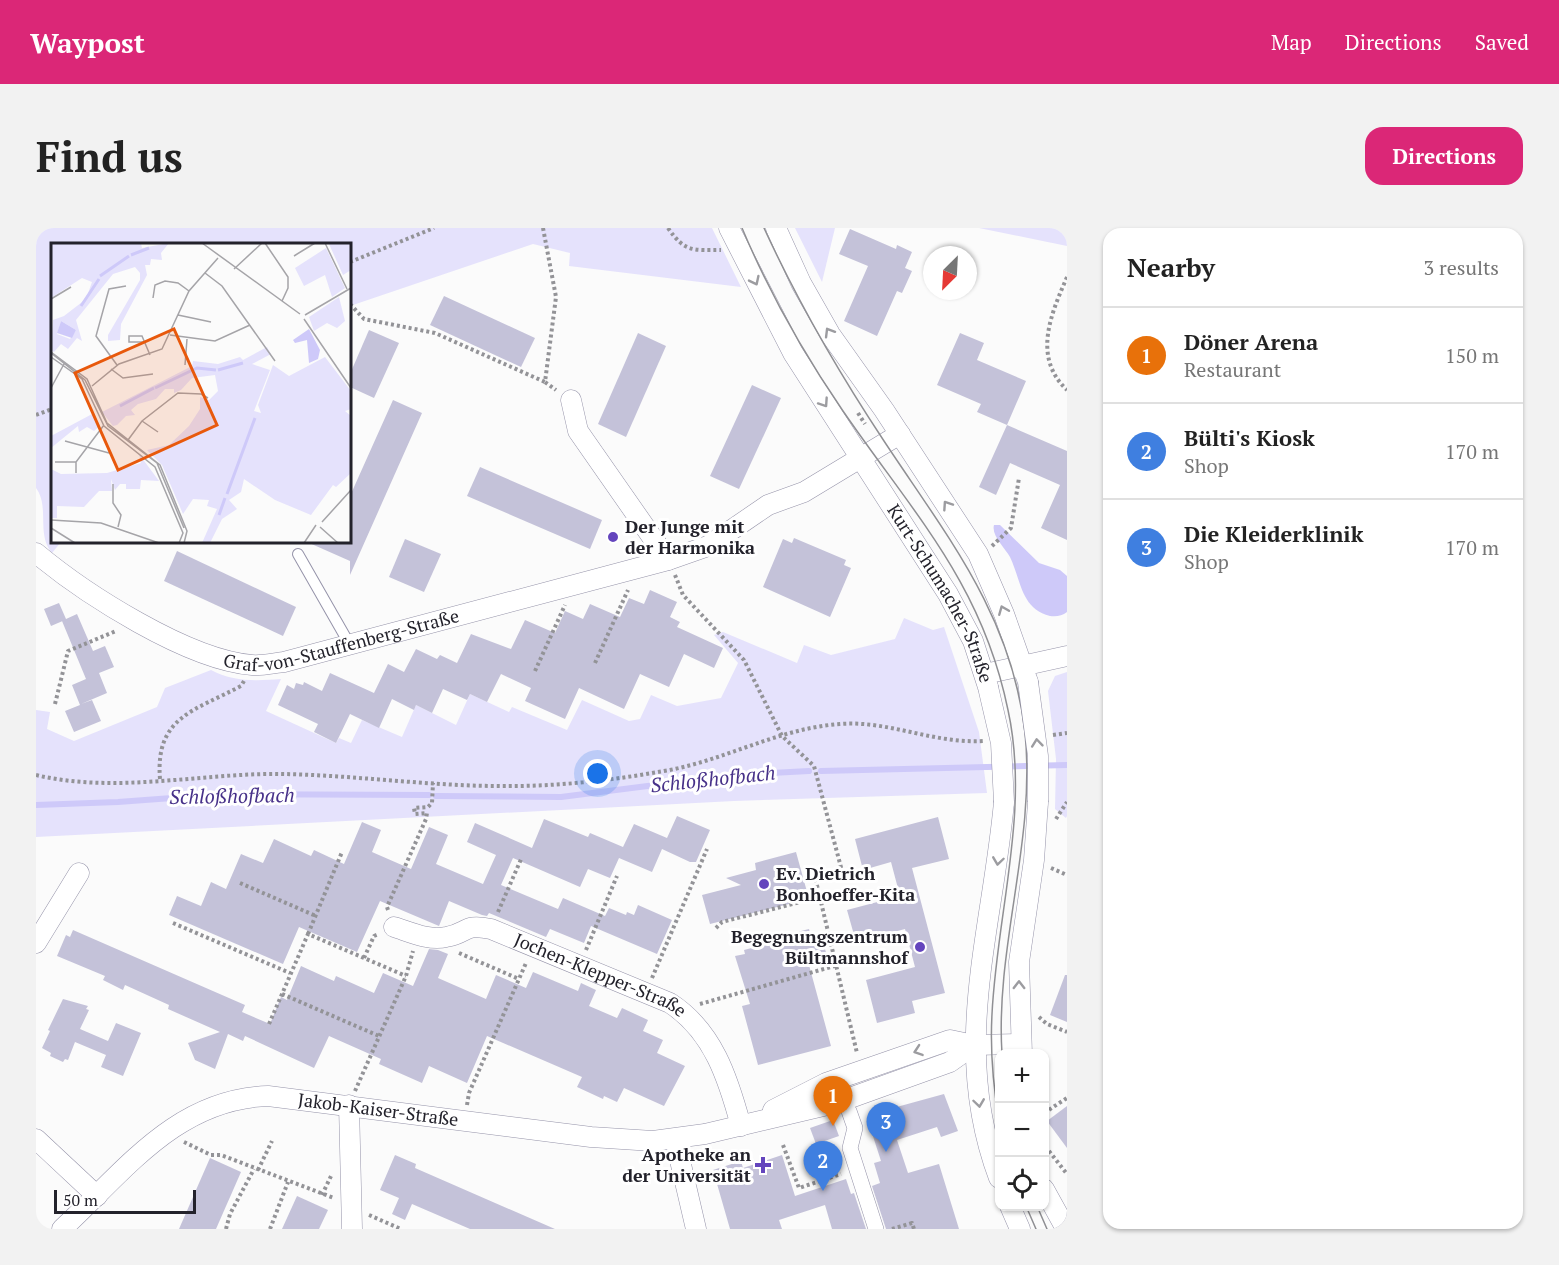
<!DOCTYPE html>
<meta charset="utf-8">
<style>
body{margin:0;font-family:"PT Serif",serif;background:#f2f2f2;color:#222}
.controls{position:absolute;right:18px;bottom:18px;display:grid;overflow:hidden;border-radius:12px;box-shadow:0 2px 4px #0004}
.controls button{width:54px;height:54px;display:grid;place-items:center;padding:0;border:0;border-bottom:2px solid #e0e0e0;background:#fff;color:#222;font:30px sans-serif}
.compass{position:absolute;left:887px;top:18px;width:54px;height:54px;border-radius:50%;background:#fff;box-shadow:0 2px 4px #0004;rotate:204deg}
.scale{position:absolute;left:18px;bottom:15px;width:142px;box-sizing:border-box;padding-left:6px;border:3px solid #23222b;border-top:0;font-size:16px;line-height:21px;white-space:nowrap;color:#23222b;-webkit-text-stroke:4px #fff;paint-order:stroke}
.you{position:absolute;left:562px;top:546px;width:21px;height:21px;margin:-15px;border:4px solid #fff;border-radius:50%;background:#1a73e8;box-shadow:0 0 0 9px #1a73e833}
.badge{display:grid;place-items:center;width:39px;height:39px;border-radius:50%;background:#db2777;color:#fff;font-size:20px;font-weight:700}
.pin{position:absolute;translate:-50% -50px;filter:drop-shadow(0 2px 3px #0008)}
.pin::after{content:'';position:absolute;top:32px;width:21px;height:18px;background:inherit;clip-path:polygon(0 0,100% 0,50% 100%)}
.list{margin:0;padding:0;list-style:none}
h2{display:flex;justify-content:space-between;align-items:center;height:78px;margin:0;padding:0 24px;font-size:26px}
h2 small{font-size:20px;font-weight:400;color:#767676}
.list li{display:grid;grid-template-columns:39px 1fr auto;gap:18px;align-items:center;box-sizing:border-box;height:96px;padding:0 24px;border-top:2px solid #e0e0e0}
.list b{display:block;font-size:22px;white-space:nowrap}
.list p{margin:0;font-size:20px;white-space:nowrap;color:#767676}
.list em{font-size:20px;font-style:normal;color:#767676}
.icon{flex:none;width:33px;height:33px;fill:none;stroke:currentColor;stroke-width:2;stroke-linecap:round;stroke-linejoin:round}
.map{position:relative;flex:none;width:1031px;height:1001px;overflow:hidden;border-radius:18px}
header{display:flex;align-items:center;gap:36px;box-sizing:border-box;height:84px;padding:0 30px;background:#db2777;color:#fff}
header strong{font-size:28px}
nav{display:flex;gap:33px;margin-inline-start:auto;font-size:21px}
.intro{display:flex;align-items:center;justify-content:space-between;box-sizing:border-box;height:144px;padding:0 36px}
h1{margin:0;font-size:42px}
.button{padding:15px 27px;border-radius:18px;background:#db2777;color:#fff;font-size:21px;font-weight:700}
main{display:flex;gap:36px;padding:0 36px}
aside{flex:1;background:#fff;border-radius:18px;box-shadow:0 2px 4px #0004}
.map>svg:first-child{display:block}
.green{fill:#e5e2fc}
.water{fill:#cec9f9}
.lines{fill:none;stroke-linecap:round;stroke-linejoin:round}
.stream{stroke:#cec9f9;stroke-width:6}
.building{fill:#c4c2d9}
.service-casing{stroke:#9593a9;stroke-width:12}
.pedestrian-casing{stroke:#9593a9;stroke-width:16}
.minor-casing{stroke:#9593a9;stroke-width:21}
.path{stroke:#939397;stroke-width:4;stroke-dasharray:3 3;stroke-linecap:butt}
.service{stroke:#fff;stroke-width:10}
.pedestrian{stroke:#fff;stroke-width:15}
.minor{stroke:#fff;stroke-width:20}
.tram{stroke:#8f8f93;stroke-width:1.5}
.minor-bridge-casing{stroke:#9593a9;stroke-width:21;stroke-linecap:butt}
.minor-bridge{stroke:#fff;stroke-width:20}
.oneway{stroke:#9c9ca0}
.poi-dot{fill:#6445bd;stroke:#fff;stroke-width:2}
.labels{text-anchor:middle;stroke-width:6;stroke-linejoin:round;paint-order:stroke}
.poi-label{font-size:18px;font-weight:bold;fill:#23222b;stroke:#fff;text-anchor:start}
.street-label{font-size:18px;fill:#23222b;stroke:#fff}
.water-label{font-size:20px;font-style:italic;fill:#473189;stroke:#fff}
.inset-river{fill:none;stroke:#cec9f9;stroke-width:3}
.inset-road{fill:none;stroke:#a5a4a8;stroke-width:1.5}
.view{fill:#e8590c;fill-opacity:0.15;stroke:#e8590c;stroke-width:3}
.inset-edge{fill:none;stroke:#23222b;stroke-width:3}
</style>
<header>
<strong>Waypost</strong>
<nav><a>Map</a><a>Directions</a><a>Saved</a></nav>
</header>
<div class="intro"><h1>Find us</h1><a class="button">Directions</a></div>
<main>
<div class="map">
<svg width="1031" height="1001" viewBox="0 0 1031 1001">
<rect width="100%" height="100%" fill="#fbfbfb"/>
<g class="green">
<path d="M0,0H676L705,59L533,38L534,25L497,16L314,78V16H16V314H25L16,325C0,306 14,279 0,260Z"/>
<path d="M759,0H799L786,54Z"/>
<path d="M943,0H1031V18Z"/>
<path d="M868,390L897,402L908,399L943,504L951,565L698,573L0,609V482L14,484L11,501L38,513L121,479L129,460L175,442C198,454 220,453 245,451L230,483L300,515L303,510L315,515L326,492L366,509L380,477L420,497L434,466L473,484L476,479L531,502L546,472L593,493L604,491L615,467L641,478L685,470L702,435L678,407L687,404L761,435L768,417L795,427L859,411Z"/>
<path d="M1031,444V588L1030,590L1019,581L1020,531L1012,463L1019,448Z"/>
</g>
<path class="water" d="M958,297H964L1003,335L1024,342L1031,348V384C1026,388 1020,389 1014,388C985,381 985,352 974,329C969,320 955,307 958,297Z"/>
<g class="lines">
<g class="stream">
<path d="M785,543L1031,537"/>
<path d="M400,568L525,569L698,547L773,543"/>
<path d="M0,577L82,574L190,566L393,567"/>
</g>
</g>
<g class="building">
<path d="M814,1L860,21L861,17L876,24L869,40L876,43L866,65L861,63L841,108L808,93L832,38L803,26Z"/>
<path d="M408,68L499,110L485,139L394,97Z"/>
<path d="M333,102L363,115L338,170L314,159V146Z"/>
<path d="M602,105L630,118L590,209L562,196Z"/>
<path d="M924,105L948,115L941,132L990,153L971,197L941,184L945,176L901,157Z"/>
<path d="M716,157L745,170L703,261L674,248Z"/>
<path d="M357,172L386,185L314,347V333L271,314H314V268Z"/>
<path d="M971,197L1031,223V312L1005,300L1024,257L974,235L960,267L943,259Z"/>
<path d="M444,239L566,292L554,321L431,268Z"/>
<path d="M758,310L810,332L808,337L815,340L794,389L727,359L747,311L756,315Z"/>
<path d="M369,311L405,326L388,364L353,349Z"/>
<path d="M141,323L260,379L247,408L128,353Z"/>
<path d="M614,362L641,374L634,389L644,394L641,399L687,420L678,440L648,426L633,459L604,446L588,481L543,460L529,491L489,473L495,460L465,446L451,474L434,466L431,472L407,461L396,485L380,477L378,482L356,471L343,500L314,486L300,515L278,504L282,496L242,477L251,457L258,461L260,455L267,457L268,454L286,463L294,445L338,465L352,436L368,444L380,421L401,431L404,427L421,435L435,406L475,421L489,392L519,405L529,383L547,391L554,376L584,389L593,370L608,376Z"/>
<path d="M23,375L30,391L41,386L57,423L69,418L78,439L63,445L71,465L45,476L56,472L65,493L38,504L29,483L44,477L36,457L50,451L26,393L29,392L15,398L8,381Z"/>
<path d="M641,588L674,602L660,634H654L626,621L616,644L583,630L574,650L552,641L544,659L477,630L465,657L522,681L527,670L569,688L573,680L590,687L591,684L598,687L602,677L636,692L621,726L555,698L548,715L514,701L510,709L453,685L451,688L446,687L413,673L403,698L344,673L321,724L263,699L247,736L133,687L141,668L165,678L175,654L190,661L205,626L227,635L238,611L275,628L278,622L308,636L326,594L345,602L336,624L375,641L393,599L412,607L400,636L447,656L460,627L431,614L439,595L496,620L508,591L552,609L554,605L587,619L598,596L631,610Z"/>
<path d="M902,589L913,631L876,640L909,765L876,773L879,785L841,795L830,752L879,739L869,701L820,714L811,682L864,668L855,634L827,642L819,611Z"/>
<path d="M760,624L773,671L674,696L666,667L705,657L690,650L720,642L719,635Z"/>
<path d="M773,701L775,709L785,707L791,728L777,731L778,736L773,737L795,818L722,837L706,778L714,776L699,728L709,726L708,722L758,709L757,705Z"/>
<path d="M37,702L209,777L206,784L234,796L245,769L251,772L265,738L298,753L300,748L338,765L347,745L377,758L393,721L402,722L412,726L402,750L450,771L460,747L490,760L497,744L542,763L545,755L560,762L553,778L581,790L586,780L612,792L607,803L627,812L621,825L649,838L628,878L588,860L581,874L568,868L567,871L541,859L546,849L451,808L431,855L393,838L386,855L343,836L345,831L293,808L278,840L209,808L207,813L192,806L179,841L159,832L152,815L184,804L132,781L133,777L89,757L87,762L67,752L69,748L21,728L30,707L34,709Z"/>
<path d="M1029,747H1031V794L1014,787Z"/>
<path d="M27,771L52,778L50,781L53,782L44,801L72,813L80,795L105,805L87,848L65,839L70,827L39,814L32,832L29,831L27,834L14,828L15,825L6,820L14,803L12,802Z"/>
<path d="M908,866L922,903L905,909L901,899L861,912L872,945L903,936L923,1001H850L836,958L844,955L838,935L845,933L834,899L861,889L857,880Z"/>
<path d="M1031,878V920L1011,893Z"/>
<path d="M797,892L803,908L780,916L774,900Z"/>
<path d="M359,927L380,936L379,940L519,1001H434L376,976L369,992L356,986L363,970L344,962Z"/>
<path d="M746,927L759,968L810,951L815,966L818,965L830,1001H796L789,977L743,992L746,1001H694L677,942L705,933L707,940Z"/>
<path d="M174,930L205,944L180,1001H143Z"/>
<path d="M261,968L292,982L283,1001H246Z"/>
</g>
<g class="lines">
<defs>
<path id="service" d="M262,326L314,417"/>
<path id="pedestrian" d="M813,883L819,900L814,920L840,1001"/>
<g id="minor">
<path id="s1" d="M693,0L757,125L912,366L937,413L952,459"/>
<path d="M740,0L765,55L794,106L848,182L942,326L968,386L992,454"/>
<path d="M535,172L542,203L632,332"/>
<path id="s2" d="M0,325C49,366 152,432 216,437C226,438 238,435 248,434L632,332L672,318L732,277L768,264L864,206"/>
<path d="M949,446L1031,428"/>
<path id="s3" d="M358,699C374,704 393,713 410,709C433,705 427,695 455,701L634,775C677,803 692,850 705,898"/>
<path d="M0,715L43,645"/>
<path d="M986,826L983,734L998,632L1002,574"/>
<path d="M313,877L316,1001"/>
<path d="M737,882L790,855L914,812L938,817L985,816"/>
<path d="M0,911L61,968"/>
<path d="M639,911L660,1001"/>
<path d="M963,950C914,820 956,706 968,574"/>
<path d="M1008,961L1030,1001"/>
<path d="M974,978L984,1001"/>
<path id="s4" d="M26,1001C89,943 140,871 232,868L555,909L617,913L669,906L800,875L914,834L938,817"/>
</g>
</defs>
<use href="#service" class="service-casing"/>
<use href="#pedestrian" class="pedestrian-casing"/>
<use href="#minor" class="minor-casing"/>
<g class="path">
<path d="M507,0L520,69L509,154L520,162"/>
<path d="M632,0C649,25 658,22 685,22"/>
<path d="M314,34L398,0"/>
<path d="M1031,49C1015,86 996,129 1031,162"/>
<path d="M314,76L328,91L399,105L509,154"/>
<path d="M822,185L829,196"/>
<path d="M0,187L16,181"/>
<path d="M956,318L975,300L983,250"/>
<path d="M639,347L647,367L708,432L746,508L778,538L806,643L779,649L821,825"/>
<path d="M559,435L592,362"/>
<path d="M499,443L529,377"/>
<path d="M19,476L32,423L80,403"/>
<path d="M1017,507L1031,505"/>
<path d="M0,547C79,566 164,545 244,546C321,547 398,559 475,558C526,558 578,552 628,543C688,533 743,500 804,496C852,492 898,516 947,513"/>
<path d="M124,551C119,489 158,483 205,458L208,453"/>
<path d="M1020,591L1031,574"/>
<path d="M1015,640L1031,647"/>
<path d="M204,655L280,688"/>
<path d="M352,682L351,679L390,591L391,585L379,586L378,580L392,579L396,575L397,555"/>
<path d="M462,684L486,629"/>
<path d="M137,695L254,745"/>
<path d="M680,700L686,694L784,669"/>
<path d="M272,706L306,624"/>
<path d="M550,722L581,648"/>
<path d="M423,725L483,751"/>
<path d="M328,730L338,708L343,706"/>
<path d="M616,750L671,621"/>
<path d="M246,766L343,808"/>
<path d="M664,776L802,737"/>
<path d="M1003,789L1011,796L1031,804"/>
<path d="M233,796L272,706L370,748"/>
<path d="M319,863L370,748L377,723"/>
<path d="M431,877L433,865L490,735"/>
<path d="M1008,885L1031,870"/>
<path d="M148,914L175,927H185L298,970"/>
<path d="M747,917L763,960L805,946"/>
<path d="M1013,923L1031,946"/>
<path d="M222,942L236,913"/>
<path d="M286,967L295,948"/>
<path d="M333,987L365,1001"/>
<path d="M190,1001L194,986L218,941"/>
<path d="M234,1001L252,954"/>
<path d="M856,1001L876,995L878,1001"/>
</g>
<use href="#service" class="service"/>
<use href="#pedestrian" class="pedestrian"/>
<use href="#minor" class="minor"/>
<g class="tram">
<path d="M706,0C733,64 768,126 807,183C877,285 946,355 972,482C994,583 961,684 956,786C954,822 957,857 963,892"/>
<path d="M728,0C762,74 803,145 848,213C910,307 976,387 989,505C1000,613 959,718 966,826"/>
<path d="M990,978L1000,1001"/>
<path d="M1001,978L1011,1001"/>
</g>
<defs>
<g id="minor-bridge">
<path d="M992,454L1002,528V574"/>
<path d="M952,459L965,515L968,574"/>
</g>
</defs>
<use href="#minor-bridge" class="minor-bridge-casing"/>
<use href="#minor-bridge" class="minor-bridge"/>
</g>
<defs><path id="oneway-chevron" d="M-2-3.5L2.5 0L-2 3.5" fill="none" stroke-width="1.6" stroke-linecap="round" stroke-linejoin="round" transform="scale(1.5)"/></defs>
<g class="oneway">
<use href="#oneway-chevron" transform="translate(719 53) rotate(64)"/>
<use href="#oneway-chevron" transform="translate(793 104) rotate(-121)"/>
<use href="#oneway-chevron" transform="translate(788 175) rotate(56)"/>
<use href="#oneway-chevron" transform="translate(911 277) rotate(-124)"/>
<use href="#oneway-chevron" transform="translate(967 382) rotate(-112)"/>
<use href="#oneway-chevron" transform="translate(1001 515) rotate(-96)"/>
<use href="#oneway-chevron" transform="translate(962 633) rotate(98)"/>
<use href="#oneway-chevron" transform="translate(983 757) rotate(-90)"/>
<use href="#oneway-chevron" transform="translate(882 823) rotate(161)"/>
<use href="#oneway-chevron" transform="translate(943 875) rotate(82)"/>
</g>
<g class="poi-dot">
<circle cx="577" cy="309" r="6"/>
<circle cx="728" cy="656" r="6"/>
<circle cx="884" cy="719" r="6"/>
<path d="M724 928h6v6h6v6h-6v6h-6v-6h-6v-6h6z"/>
</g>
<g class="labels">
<g class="poi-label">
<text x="589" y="305">Der Junge mit<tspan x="589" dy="21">der Harmonika</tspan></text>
<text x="740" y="652">Ev. Dietrich<tspan x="740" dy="21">Bonhoeffer-Kita</tspan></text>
<text x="872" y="715" text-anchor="end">Begegnungszentrum<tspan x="872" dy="21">Bültmannshof</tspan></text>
<text x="715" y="933" text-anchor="end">Apotheke an<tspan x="715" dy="21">der Universität</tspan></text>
</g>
<g class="street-label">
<text dy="6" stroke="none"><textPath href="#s1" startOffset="423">Kurt-Schumacher-Straße</textPath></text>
<text dy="6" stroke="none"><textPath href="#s2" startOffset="338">Graf-von-Stauffenberg-Straße</textPath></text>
<text dy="6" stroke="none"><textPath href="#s3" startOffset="219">Jochen-Klepper-Straße</textPath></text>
<text dy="6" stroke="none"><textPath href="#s4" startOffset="363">Jakob-Kaiser-Straße</textPath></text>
</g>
<g class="water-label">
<text transform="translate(677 551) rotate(-6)" y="7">Schloßhofbach</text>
<text transform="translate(196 568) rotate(-1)" y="7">Schloßhofbach</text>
</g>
</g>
<g transform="translate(15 15)">
<rect width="300" height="300" fill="#fbfbfb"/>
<path d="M0,0H90L91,5L118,0L110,10L111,17L100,16L99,22H94L96,32L70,81L69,97L57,98V92L89,37V30L84,24L62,31L25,77L31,98L26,95L17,106L10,101L3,109L0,107L2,77L13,73L35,56L41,39L31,35L0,55ZM10,78L25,87L19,96L6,91ZM300,0V27L292,32L278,1ZM275,5L294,45L281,54L274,32L253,43L244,25ZM288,54L294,78L286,85L276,80L263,88L258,74ZM216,104L220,111L201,121L219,127L203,168L210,170L207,162L222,122L238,133L274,114L300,148V166L294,168L300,173V230L285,244L282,242L260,272L224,257L193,236L190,249L178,257L186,266L171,276L159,300H151L166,266L156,263L158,257L142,256L132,271L111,222L96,207L118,202L138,183L149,166V154L158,157L167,148L164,132L141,135L130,147L123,150V146H114L105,156L87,161L80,167L84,172L75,173L66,182L62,183L51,169L141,123L142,118L167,121L189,114L192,117ZM43,170L49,183L43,188L36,184L28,189L27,183L0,205V193ZM88,211L108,238L90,237L89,246H75V241H69L64,247L60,236L61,248H48L33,264L6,263V275H0V226L10,231L56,230L90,220Z" fill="#e5e2fc" fill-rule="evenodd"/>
<path d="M10,78L25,87L21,95L6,90ZM258,86L269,107L267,116L258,120L256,97L244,100L242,97Z" fill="#cec9f9"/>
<path class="inset-river" d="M80,12L98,5M49,33L78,13M30,63L48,36M167,127L192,120M104,145L146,125L165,127M69,163L103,145M176,251L204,175M168,272L174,255"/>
<path class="inset-road" d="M151,0L249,71M214,0L237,34V45L231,58M274,0L296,46M243,13L264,0M183,26L211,0M154,30L171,43L224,118M102,55L104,42L114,38L127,40L138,48M0,56L20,44M127,72L160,79M254,72L300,45M253,76L300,145M119,92L164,98L199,82M93,99H78V93H91L99,112M0,109L36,136L56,180L109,222L136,288L133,300M0,110L34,137L57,183L106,220L133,285M0,114L31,136L53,183L104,224L132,290L128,300M66,122L45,93L58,46L75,43M134,122L136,96M60,126L72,135L102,131M41,143L68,121L111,106L138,48L167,15M0,145L13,121M91,178L107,189M77,197L91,178L127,150L150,151L157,155M14,198L58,210M4,219H25M25,230V219L53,182M62,241V260L70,272L67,284M0,277L50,280L108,300M271,279L300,247M269,284L287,300M0,285L24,300M253,300L265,282"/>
<path class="view" d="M123,86L166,182L67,227L24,130Z"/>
<rect width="300" height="300" class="inset-edge"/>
</g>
</svg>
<div class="controls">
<button>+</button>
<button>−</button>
<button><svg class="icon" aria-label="locate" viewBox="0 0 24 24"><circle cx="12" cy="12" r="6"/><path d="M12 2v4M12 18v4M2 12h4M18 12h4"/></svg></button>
</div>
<svg class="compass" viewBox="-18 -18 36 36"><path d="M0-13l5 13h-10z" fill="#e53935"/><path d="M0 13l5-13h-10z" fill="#767676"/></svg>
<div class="scale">50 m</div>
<div class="you"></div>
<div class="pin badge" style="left:797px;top:898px;background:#e8710a">1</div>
<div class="pin badge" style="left:787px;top:963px;background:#3f7fe0">2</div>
<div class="pin badge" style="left:850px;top:924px;background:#3f7fe0">3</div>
</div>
<aside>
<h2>Nearby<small>3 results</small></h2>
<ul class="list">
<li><span class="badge" style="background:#e8710a">1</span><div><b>Döner Arena</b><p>Restaurant</p></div><em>150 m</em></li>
<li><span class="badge" style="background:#3f7fe0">2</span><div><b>Bülti's Kiosk</b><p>Shop</p></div><em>170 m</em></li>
<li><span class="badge" style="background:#3f7fe0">3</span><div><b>Die Kleiderklinik</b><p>Shop</p></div><em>170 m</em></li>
</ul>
</aside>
</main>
